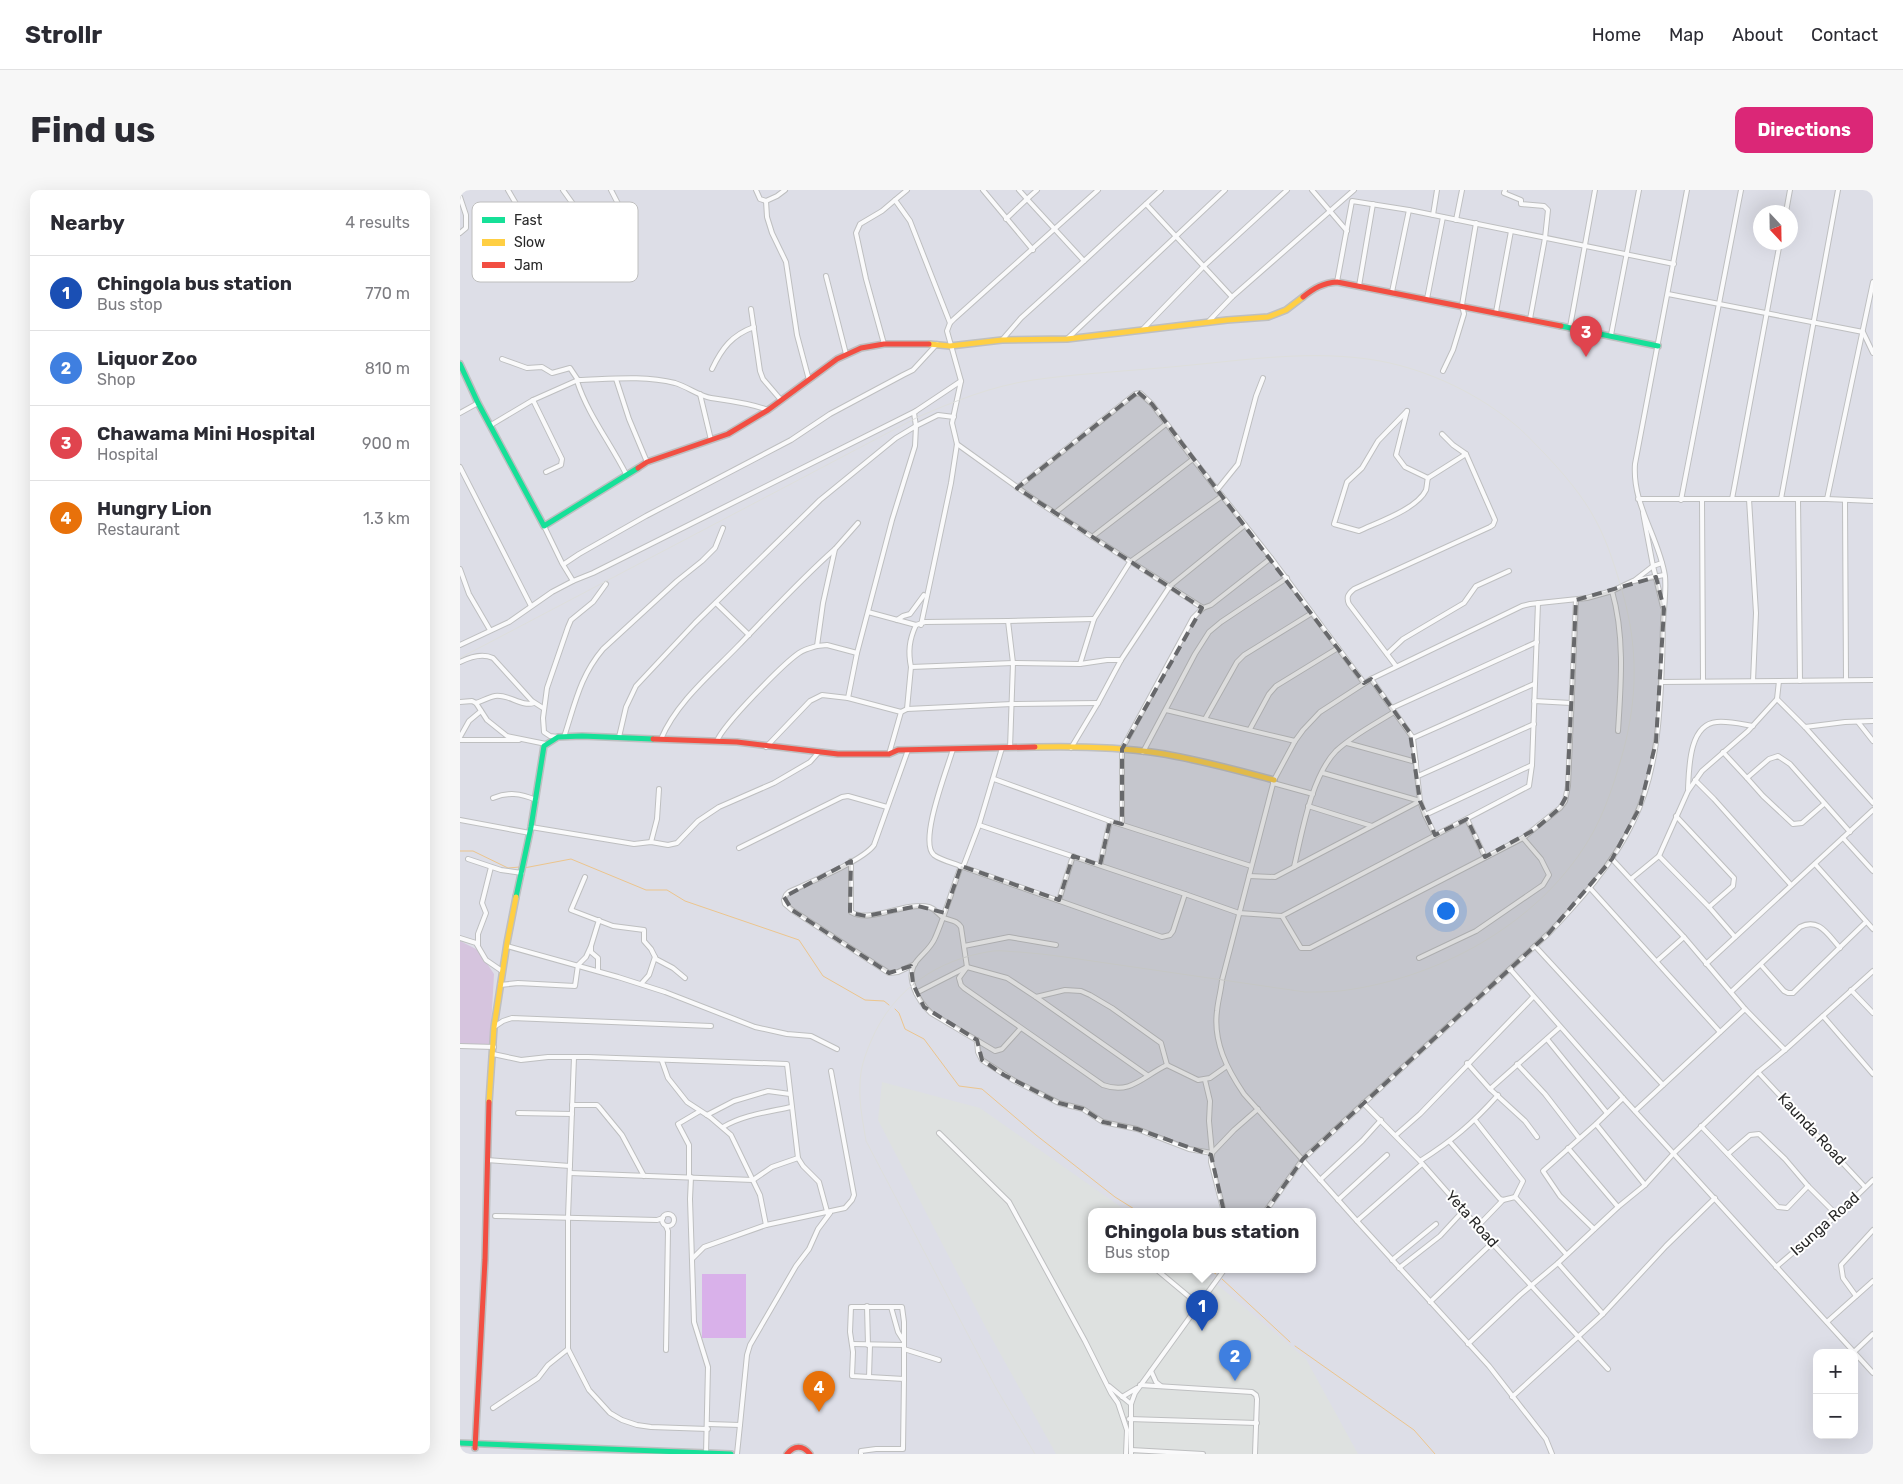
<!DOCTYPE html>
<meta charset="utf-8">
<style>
body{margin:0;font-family:Rubik,sans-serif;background:#f7f7f7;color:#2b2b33}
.controls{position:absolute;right:15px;bottom:15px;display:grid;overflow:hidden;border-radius:10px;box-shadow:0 5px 20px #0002}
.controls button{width:45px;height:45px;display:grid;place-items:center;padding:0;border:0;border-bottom:1px solid #e1e1e2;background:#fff;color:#2b2b33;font:25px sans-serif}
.compass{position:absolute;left:1293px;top:15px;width:45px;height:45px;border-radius:50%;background:#fff;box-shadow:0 5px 20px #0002;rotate:158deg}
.you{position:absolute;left:985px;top:720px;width:18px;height:18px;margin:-12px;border:4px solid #fff;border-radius:50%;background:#1a73e8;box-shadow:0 0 0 8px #1a73e833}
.badge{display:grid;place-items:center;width:32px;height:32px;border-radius:50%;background:#db2777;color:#fff;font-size:16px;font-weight:700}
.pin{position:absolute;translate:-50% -41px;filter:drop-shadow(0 1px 2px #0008)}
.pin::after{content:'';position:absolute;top:26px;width:18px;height:15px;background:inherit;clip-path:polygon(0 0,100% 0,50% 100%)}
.popup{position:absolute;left:628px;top:1018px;width:228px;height:65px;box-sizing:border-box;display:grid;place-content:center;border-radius:10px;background:#fff;filter:drop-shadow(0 1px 4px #0005);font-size:16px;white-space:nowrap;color:#7c7c81}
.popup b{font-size:19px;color:#2b2b33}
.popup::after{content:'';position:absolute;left:50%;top:100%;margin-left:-10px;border:10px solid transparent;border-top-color:#fff}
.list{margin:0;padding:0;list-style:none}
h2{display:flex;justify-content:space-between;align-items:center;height:65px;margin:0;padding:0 20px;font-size:21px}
h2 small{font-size:16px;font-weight:400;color:#7c7c81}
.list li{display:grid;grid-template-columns:32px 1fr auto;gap:15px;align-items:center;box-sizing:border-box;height:75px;padding:0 20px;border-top:1px solid #e1e1e2}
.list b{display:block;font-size:19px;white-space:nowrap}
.list p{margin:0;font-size:16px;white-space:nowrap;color:#7c7c81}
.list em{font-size:16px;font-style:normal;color:#7c7c81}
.map{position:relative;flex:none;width:1413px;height:1264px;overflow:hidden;border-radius:10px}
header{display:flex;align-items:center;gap:30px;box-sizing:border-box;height:70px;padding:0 25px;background:#fff;border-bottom:1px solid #e1e1e2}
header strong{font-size:24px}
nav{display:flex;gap:28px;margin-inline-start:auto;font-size:18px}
.intro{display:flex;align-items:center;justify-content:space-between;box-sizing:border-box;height:120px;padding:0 30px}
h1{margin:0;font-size:35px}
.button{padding:12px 22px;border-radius:10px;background:#db2777;color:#fff;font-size:18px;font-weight:700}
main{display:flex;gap:30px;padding:0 30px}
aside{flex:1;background:#fff;border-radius:10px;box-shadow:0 5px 20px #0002}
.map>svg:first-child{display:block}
.industrial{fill:#dee1e0}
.cemetery{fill:#d6c4de}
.pitch{fill:#d9b1ea}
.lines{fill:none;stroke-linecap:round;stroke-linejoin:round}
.stream{stroke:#ecc58d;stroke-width:1}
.street-casing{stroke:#bebfc0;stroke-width:6}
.fast-casing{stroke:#bebfc0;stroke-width:8}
.slow-casing{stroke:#bebfc0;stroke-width:8}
.jam-casing{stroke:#bebfc0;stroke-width:8}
.street{stroke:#fafafb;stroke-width:4}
.fast{stroke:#16e098;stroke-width:5}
.slow{stroke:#ffcf43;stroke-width:5}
.jam{stroke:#f24e42;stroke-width:5}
.rail{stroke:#dddedc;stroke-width:1}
.marked{fill:#67686b;fill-opacity:0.2;stroke:#67686b;stroke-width:4;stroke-dasharray:10 6;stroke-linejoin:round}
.labels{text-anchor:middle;stroke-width:4;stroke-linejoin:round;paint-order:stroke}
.street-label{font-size:15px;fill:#282828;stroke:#fff}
.key{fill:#fff;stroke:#bebebe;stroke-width:1}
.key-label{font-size:14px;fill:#282828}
</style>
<header>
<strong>Strollr</strong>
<nav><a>Home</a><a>Map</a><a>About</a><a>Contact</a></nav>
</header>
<div class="intro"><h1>Find us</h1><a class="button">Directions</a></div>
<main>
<aside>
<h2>Nearby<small>4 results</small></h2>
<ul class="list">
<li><span class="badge" style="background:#1a4fb4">1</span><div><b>Chingola bus station</b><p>Bus stop</p></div><em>770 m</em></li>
<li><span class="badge" style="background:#3f7fe0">2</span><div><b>Liquor Zoo</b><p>Shop</p></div><em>810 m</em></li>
<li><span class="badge" style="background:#e0444e">3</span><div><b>Chawama Mini Hospital</b><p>Hospital</p></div><em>900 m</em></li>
<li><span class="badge" style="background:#e8710a">4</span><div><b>Hungry Lion</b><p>Restaurant</p></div><em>1.3 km</em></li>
</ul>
</aside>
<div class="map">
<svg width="1413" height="1264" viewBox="0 0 1413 1264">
<rect width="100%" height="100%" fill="#dddee7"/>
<path class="industrial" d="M422,892L520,918L668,1022H632V1080H740L846,1169L898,1264H596L526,1138L418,930Z"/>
<path class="cemetery" d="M0,751L18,760L34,784L30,855L0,854Z"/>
<rect class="pitch" x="242" y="1084" width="44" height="64"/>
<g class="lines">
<g class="stream">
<path d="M0,661H13L48,678L60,677"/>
<path d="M64,678L111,669L186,700H207L225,711L339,750L363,786L405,810L424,811L429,815"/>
<path d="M435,819L439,823L445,839L464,849L499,896L522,899L576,945L655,1007L679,1022"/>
<path d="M750,1080L756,1084"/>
<path d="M762,1089L830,1152"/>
<path d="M835,1156L954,1240L975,1264"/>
</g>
<defs>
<g id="street">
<path d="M48,0L72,41L78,56L115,44L128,35L103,0"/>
<path d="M151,0L168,33"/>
<path d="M296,0L300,9L306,11"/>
<path d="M447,0L435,10L450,31L490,133"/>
<path d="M523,0L573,60"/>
<path d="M559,0L567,9L577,0"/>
<path d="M852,0L887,41"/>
<path d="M1045,0L1044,3L1061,10V14L1084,16L1088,20L1085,48L1070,129"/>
<path d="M0,7L6,25V38L0,43"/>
<path d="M306,11L307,27L312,43L326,72L337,145L349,190"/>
<path d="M306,11L317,6L325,0"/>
<path d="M686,14L772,107"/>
<path d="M1326,22L1330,0"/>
<path d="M973,25L977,0"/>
<path d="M996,30L1002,0"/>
<path d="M624,71L701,0"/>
<path d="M366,86L386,164"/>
<path d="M877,92L892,11L949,20L1214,74"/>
<path d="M899,96L913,14"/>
<path d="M932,102L949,20"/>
<path d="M1208,104L1403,142L1413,163"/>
<path d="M967,109L983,27"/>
<path d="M291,119L300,181L303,189L321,210"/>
<path d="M1036,122L1051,41"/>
<path d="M749,131L772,107L894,0"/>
<path d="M1110,137L1135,0"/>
<path d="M683,139L744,76L827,0"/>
<path d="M1151,145L1179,0"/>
<path d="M607,149L765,0"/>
<path d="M542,150L561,128L624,71L567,9L546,29"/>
<path d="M424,154L406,89L396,43L400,34L422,21L435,10"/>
<path d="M42,169L67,178L82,177L92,183L110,178L118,190C150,189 184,185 215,193C228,197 239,206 251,208C271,211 290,213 308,220"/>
<path d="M252,179C262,158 272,145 294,137"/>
<path d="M983,181L993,160L1004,124L1002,115L1016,33"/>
<path d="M156,189L169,229L187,272"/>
<path d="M117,191C128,225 150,252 166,284"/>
<path d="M240,204L251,250"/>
<path d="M73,210L102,269L101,275L86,282"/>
<path d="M456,221L454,223L456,236L478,225L494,227"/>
<path d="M947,221L918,251L902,278L887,292L874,334L899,341C918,332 957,319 966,300C967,296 967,291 968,288L1006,264"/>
<path d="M947,221L936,265L945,277L968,288"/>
<path d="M0,223L18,213"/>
<path d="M31,235L73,210L118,190"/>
<path d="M497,254L575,310L743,418L751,415L811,368"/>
<path d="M0,277L71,416"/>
<path d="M557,298L675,204L680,203L692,214L733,269L811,368L904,493"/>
<path d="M757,300L778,274L796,206L803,188"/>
<path d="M1178,309H1367L1413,311"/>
<path d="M1242,309L1243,491"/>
<path d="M1272,309L1320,52"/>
<path d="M1289,309L1296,423L1293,491"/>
<path d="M1321,309L1378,0"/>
<path d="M1338,309L1340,491"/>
<path d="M1367,309L1413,92"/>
<path d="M1221,310L1281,0"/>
<path d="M1385,310L1386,490"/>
<path d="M595,323L706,234"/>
<path d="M1183,323L1193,376L1203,417"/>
<path d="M84,336L102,373L113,391"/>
<path d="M632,347L733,269"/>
<path d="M104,374L119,364L186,326L331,250L370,224L443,185L453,180L477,154"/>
<path d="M0,379L9,404L30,440"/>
<path d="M1175,390L1193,376L1202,373"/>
<path d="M1152,401C1165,446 1161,495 1158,541"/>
<path d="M256,413L289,445"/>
<path d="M408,422L456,435"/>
<path d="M437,430L443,426L450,424L464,405"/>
<path d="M461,435L491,293L497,254L492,233L501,191L487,141L490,133L494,129L638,0"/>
<path d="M0,455L49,432L92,402L113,391L133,383L456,221L501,191"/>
<path d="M397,463L367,455L357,456L363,413L375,359L398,333"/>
<path d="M927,464L943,449L1004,413L1016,396L1049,381"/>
<path d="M0,472C10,467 22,463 33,468L72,511L83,518"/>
<path d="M620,474L647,470H661"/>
<path d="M936,476L889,414C886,407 888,404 894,399L1030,337L1033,335L1035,330L1006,264L993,255L982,244"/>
<path d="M451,477C448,462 449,450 456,435L465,432L548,431"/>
<path d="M1319,491L1317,509L1345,537L1385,532L1413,531"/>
<path d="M1201,492L1413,490"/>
<path d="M1074,511L1111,513"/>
<path d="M0,512L12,511L16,513L27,530L47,546L86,554"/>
<path d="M16,513C22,511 29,507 35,506C49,504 61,517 74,513"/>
<path d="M932,518L1077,452"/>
<path d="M447,519L552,514L638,513"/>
<path d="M706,520L835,551"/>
<path d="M745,529L777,472L784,465L852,423"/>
<path d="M1398,532L1413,551"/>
<path d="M1345,537L1413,613"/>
<path d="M790,539L809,504L816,496L878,458"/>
<path d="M0,547L9,531L21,521"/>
<path d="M98,547L90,546L84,542L83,528L87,498L108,437L111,430L133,412L146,394"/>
<path d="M104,547C115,514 120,486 143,459L217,391L242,371L255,358L263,338"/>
<path d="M159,547L166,517L176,496L235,433L360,310L436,248L456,236L455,256L432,330L397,463L388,508"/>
<path d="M953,548L1074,494"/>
<path d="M201,549C216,513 251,484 278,456C310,423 341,389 375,359"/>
<path d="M0,550H59"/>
<path d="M257,551C263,535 323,474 339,463C345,459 350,458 357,456"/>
<path d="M887,553L956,572"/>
<path d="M306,557L350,511L362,505L388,508L441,522"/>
<path d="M542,558L519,635L725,704"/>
<path d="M550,558L553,473L548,431L634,429"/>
<path d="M611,558L638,513L661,470L710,396L785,335"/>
<path d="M493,559C488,577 458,652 474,665C482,671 495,673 503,677L702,747L710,745L713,741L725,704L779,723L822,726L1069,596L1072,575L1078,413"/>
<path d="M448,560L414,655C404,670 348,693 329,702L326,705L324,710L325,714L332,720L429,783L438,782L455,774"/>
<path d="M683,562L735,464L749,442L761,432L827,388"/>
<path d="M1263,562L1287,588L1309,569L1318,566L1330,574L1390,642"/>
<path d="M429,564L441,522L447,519L451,477L553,473L620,474L634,429L670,372L762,306"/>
<path d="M863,583L960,611L965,625L1072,575"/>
<path d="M958,586L1074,534"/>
<path d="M1287,588L1303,606L1333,634L1342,633L1364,614"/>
<path d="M534,589L650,631L791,676"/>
<path d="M1235,590L1254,609L1331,695"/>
<path d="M813,593L853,604"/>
<path d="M1228,599C1229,578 1229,534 1257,532C1269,531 1281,534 1293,536"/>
<path d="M33,608C48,602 60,603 76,610"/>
<path d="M848,616L912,636"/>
<path d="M965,625L975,645"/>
<path d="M1216,626L1274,688L1273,696L1249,717L1275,747"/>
<path d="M1007,629L1025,667"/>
<path d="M0,630L70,643"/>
<path d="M662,634V559L733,428L743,418"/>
<path d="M71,637L174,654L191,652L208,655L217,653L238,631L259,617L314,593L350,572L358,563"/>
<path d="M1383,648L1413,681"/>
<path d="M191,652L197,629L199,599"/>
<path d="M279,658L382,607L388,606L427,617"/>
<path d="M1199,666L1249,717"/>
<path d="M8,669L41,680L62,683"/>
<path d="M1152,669L1224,747L1285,819L1325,860"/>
<path d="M391,671V722C411,734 444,711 469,717C476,719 478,725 484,728C492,731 496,730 501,737L507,777"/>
<path d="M1355,674L1413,739"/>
<path d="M640,675L650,631"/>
<path d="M501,676C492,700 485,725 475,748C471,758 462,764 456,772C444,788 459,812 471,823L535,861L542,859L560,839"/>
<path d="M503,677L519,635"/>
<path d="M834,677C842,643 851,587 876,561C893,545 915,534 934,522"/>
<path d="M789,686L815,687L960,611L953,548L911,489"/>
<path d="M125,687L111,720L153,736L184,740V751L191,759L196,769L213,778L225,788"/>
<path d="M1171,689L1199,666L1228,601L1242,581L1288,541L1317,509"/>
<path d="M1130,698L1260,842"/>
<path d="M599,710L613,666"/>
<path d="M822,726L841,758H850L1063,648L1100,618L1105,611L1108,596L1116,410"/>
<path d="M0,748L16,753L26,770L42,781"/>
<path d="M18,755V744L26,723L22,713L31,677"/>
<path d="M47,756L158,787L205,802L295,837L327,844L351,846L377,859"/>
<path d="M504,756L549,747L596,755"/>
<path d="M1075,756L1203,895"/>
<path d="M131,757V762L138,768V781"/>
<path d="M959,768L1016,741L1083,695L1089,685L1081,669L1063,648"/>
<path d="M1197,771L1224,747"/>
<path d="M1246,774L1413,620"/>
<path d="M1301,775L1324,801L1328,803H1333L1406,732"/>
<path d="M507,777L499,788L501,795L504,798L643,895C671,905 683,886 707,875L738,890L750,888L767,876"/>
<path d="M1050,779L1163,908L1413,1183"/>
<path d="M181,794L189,785L195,767"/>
<path d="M40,795L58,793L115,796L118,775L126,767L131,756L139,730"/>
<path d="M1391,800L1413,823"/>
<path d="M1271,802L1340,737C1359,727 1368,745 1380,758"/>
<path d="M456,803L507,777L547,788L576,807L605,800L621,801L630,805L652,818L701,853L707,875"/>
<path d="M576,807L687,885"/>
<path d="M1363,826L1413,884"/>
<path d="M34,837L43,831L52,828L251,836"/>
<path d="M1087,849L1147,923"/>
<path d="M517,850L518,862L522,870L553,890L599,913L623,919L643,932L677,939L729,959L752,963"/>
<path d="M0,856L34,857"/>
<path d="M33,864L61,870L88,867H128L327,874L338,968L343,976L359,992L368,1025"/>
<path d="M114,867L108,1027V1159L129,1200L150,1223L162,1230L177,1235L191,1237L248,1239"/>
<path d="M202,871L208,888L227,912L250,927L271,945L300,1005L306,1035"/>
<path d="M1007,873L1030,899L1065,931L1077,947"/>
<path d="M1057,874L1085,904L1119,948"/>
<path d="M1298,882L1405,997"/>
<path d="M745,890L750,911L749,931L752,963"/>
<path d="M1030,899L1100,837"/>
<path d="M903,913L960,971L1032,1053L1148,1179"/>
<path d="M112,915H137L139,917L162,945L184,986"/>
<path d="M1175,921L1285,819"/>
<path d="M58,923L112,924"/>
<path d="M247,925L274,911L308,901L330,904"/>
<path d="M1015,930L1063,991L1055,1007"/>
<path d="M1136,934L1185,995"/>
<path d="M1241,936L1318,1017L1327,1018L1348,996"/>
<path d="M263,937C283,925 308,922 331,917"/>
<path d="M479,943L549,1012L625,1151L651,1203L658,1213L667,1240L666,1264"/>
<path d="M936,945L960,924L1073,807"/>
<path d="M990,952L1040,1009L1043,1010L1055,1007L1057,1009L1106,1064"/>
<path d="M1108,958L1158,1017"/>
<path d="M1268,964L1290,945L1299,944L1325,969L1348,996L1377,1025"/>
<path d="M27,970L110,976"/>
<path d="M960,971C993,950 1012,934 1038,905"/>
<path d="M110,983L293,990L312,977L338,968"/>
<path d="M229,987V955L218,934L240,921"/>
<path d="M231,987L230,1009L234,1132L248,1177L246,1264"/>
<path d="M860,990L902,951L921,930"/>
<path d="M878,1010L927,965"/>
<path d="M764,1022L751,972L752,963L774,940L798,919"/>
<path d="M805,1022L843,969L1089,743C1121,709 1153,674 1173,632C1197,583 1200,527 1202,473C1203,455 1202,438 1204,420C1205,409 1206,398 1205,386C1199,347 1172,315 1175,274L1227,0"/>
<circle cx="208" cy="1030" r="6"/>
<path d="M35,1026L197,1030L203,1028"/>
<path d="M897,1031L962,974"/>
<path d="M1018,1036L1043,1010"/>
<path d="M1134,1039L1100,1006L1083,981L1136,934L1163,908"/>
<path d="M233,1068L244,1057L306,1035L385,1018L392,1010L394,1005L371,881"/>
<path d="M932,1070L976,1034"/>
<path d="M1098,1073L1143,1124"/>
<path d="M1316,1077L1377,1025L1413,990"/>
<path d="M939,1078L980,1046L1004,1020"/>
<path d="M697,1080L739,1115"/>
<path d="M1396,1106L1383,1088L1381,1075L1413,1040"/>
<path d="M970,1112L1032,1053"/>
<path d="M407,1116L408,1155"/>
<path d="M431,1117L438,1142L443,1150"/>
<path d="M1367,1132L1413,1091"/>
<path d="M392,1154L444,1155"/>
<path d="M1008,1154L1060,1105L1098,1073L1158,1017L1185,995L1214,963L1298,882L1325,860L1413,781"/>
<path d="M444,1159L479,1170"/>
<path d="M206,1160L208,1041L206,1036"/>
<path d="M1394,1162L1413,1144"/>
<path d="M691,1181L696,1192L701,1196"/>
<path d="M409,1187L410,1155"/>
<path d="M680,1195L792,1202L796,1205L797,1209L795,1264"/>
<path d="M649,1196L671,1214"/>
<path d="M662,1207L677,1198"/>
<path d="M1052,1207L1143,1124L1206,1056L1255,1008"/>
<path d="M33,1218L78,1188L88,1175L108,1159"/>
<path d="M669,1229L797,1233"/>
<path d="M248,1234L280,1235L287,1165L290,1155L336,1076L349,1059L358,1039L370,1023"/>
<path d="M671,1260L743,1264"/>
<path d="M277,1264L280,1235"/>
<path d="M401,1264V1261L416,1259H443L444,1189V1132L442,1117H391L390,1142L393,1162L392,1186L444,1189"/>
<path d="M671,1264V1214L675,1203L764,1080"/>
<path d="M1092,1264L1086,1249L1029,1176L897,1031L784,904C767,879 753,852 757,821C758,810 761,801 762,790L814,590L835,551L843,540L860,522L911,489L1062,416L1070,414L1127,408L1152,401L1173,391L1204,385"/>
</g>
<g id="fast">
<path d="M1101,136L1198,156"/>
<path d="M0,174L18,213L84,336L178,278"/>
<path d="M56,707L71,637L84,556L98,547L122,546L193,549"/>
<path d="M0,1253L271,1264"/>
</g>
<g id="slow">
<path d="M469,154L490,156L542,150L607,149L767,130L808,127L826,120L843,107"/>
<path d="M575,557C616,556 658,557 698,563C737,569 776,580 814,590"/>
<path d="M29,912L34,837L47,753L56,707"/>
</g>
<g id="jam">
<path d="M843,107C854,98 863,93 877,92L1101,136"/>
<path d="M178,278L187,272L268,244L308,220L377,169L401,158L424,154H469"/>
<path d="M193,549L277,552L378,564H429L438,560L575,557"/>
<path d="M15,1258L25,1070L29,912"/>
<path d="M327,1264C334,1255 343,1255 350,1264"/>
</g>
</defs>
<use href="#street" class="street-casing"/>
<use href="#fast" class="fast-casing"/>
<use href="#slow" class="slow-casing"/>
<use href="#jam" class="jam-casing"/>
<use href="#street" class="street"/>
<use href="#fast" class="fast"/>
<use href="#slow" class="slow"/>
<use href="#jam" class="jam"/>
<path class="rail" d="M0,468L458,227C495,211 532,196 573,190C622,183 672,181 721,176C787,170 854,159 920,171C969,180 1021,205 1059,238C1068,246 1076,255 1084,263C1103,283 1123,306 1136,331C1148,353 1156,380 1163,404C1180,465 1177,519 1158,579C1151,603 1141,630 1128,651C1077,735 977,789 880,801C869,802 857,802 845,802C779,792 712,783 646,773C617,769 589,764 560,762C551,762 542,760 533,761C478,769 433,799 411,851C405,865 400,879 400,895C399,914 403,932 406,951L536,1198L575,1264"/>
</g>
<path class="marked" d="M678,202L692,214L904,493L911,489L950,543L960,611L975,645L1007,629L1025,667L1074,640L1100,618L1107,605L1116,410L1196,387L1204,419L1196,552L1180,617L1152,669L1089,743L843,969L779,1059L769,1044L751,965L677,939L643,932L623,919L599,913L544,885L522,870L517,850L464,817L453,794L451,776L429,783L332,720L324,707L391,671L390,723L406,726L458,716L485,723L501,676L599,710L613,666L640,675L650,631L662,634V559L742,418L557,298Z"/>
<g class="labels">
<g class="street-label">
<text transform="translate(1352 939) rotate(47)" y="5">Kaunda Road</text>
<text transform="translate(1012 1029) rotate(48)" y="5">Yeta Road</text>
<text transform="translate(1365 1034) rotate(-42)" y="5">Isunga Road</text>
</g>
</g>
<rect x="12" y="12" width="166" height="80" rx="8" class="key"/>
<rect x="22" y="27" width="23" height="6" fill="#16e098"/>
<rect x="22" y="49" width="23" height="7" fill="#ffcf43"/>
<rect x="22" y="72" width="23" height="6" fill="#f24e42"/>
<g class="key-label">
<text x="54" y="35">Fast</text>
<text x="54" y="57">Slow</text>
<text x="54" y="80">Jam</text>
</g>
</svg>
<div class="controls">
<button>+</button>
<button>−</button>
</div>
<svg class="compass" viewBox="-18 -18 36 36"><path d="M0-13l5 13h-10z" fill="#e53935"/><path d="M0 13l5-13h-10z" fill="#7c7c81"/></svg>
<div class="you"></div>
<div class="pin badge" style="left:742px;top:1141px;background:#1a4fb4">1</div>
<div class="popup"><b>Chingola bus station</b>Bus stop</div>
<div class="pin badge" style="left:775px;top:1191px;background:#3f7fe0">2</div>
<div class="pin badge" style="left:1126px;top:167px;background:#e0444e">3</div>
<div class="pin badge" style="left:359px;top:1222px;background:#e8710a">4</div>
</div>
</main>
